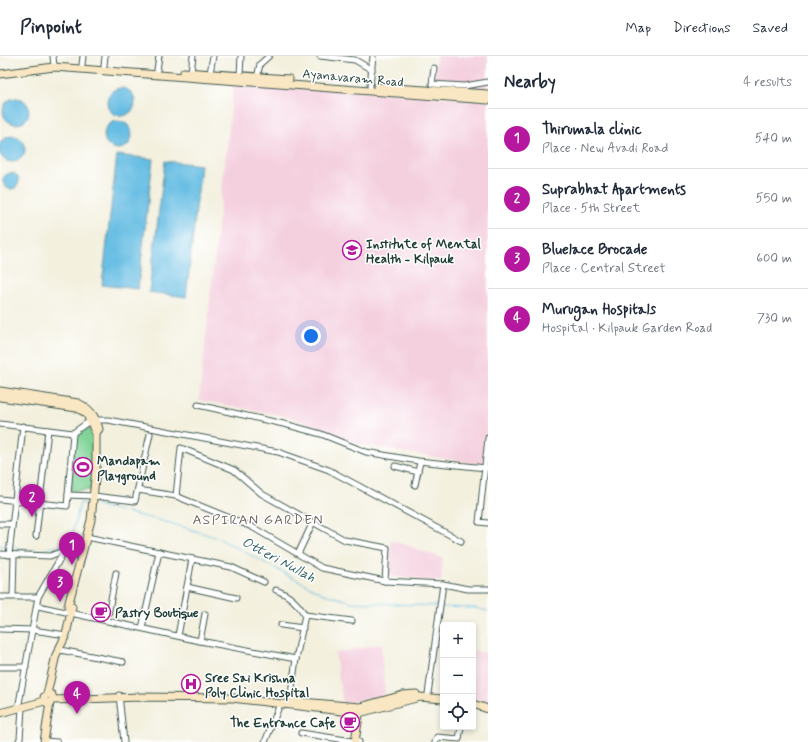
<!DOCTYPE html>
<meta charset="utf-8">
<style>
body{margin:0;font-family:Mynerve,sans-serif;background:#f2f2f3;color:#1f2937}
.controls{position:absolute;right:12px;bottom:12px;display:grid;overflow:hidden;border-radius:4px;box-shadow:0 2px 6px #0003}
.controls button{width:36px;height:36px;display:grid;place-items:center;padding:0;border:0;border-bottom:1px solid #e0e1e3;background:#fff;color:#1f2937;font:20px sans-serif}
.you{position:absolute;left:311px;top:280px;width:14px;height:14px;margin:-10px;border:3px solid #fff;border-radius:50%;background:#1a73e8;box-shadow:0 0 0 6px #1a73e833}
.badge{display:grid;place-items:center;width:26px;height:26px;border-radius:50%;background:#b5179e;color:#fff;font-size:13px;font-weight:700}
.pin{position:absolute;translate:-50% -33px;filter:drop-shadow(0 1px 2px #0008)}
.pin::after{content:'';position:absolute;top:21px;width:14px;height:12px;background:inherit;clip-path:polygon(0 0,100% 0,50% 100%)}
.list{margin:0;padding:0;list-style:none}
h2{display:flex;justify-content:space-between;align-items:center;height:52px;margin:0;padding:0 16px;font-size:17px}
h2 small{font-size:13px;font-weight:400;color:#747a83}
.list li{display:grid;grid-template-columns:26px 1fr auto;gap:12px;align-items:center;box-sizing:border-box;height:60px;padding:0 16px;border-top:1px solid #e0e1e3}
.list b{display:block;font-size:15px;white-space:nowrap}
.list p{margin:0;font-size:13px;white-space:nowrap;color:#747a83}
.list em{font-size:13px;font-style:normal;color:#747a83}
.icon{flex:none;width:22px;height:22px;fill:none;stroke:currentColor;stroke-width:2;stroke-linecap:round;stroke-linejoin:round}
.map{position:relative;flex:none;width:488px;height:686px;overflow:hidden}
header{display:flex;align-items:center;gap:24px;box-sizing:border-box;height:56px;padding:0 20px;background:#fff;border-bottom:1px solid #e0e1e3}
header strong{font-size:19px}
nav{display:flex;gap:22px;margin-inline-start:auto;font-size:14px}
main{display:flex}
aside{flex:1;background:#fff}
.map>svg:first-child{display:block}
.built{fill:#f4cfde}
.green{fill:#7fd396;stroke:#4f8865}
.water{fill:#66bde3;stroke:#427d8c}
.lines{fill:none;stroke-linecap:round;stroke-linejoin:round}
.stream{stroke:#66bde3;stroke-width:1}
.street-casing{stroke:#3f584e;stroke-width:7}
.secondary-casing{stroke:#3f584e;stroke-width:9}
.street{stroke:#fff;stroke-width:5}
.secondary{stroke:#f9e7c3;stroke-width:7}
.labels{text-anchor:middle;stroke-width:3;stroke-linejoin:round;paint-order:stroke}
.street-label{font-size:13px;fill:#1f3d34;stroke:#fff}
.poi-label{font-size:13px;font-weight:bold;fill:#1f3d34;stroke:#fff;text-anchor:start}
.neighbourhood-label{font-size:14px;letter-spacing:1px;fill:#685e56;stroke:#fff}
.water-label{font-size:14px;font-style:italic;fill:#346369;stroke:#fff}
</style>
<header>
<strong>Pinpoint</strong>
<nav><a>Map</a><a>Directions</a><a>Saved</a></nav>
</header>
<main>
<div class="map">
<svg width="488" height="686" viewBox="0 0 488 686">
<rect width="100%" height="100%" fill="#fff"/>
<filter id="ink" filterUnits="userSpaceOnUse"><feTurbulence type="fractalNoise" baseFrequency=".025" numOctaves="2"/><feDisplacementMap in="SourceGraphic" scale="8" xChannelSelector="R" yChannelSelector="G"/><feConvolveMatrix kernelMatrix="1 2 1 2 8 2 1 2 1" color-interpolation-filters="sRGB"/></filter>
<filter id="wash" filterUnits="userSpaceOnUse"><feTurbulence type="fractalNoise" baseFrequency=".012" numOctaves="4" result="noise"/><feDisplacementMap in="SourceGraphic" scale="16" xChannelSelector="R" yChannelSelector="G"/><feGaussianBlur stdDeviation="0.9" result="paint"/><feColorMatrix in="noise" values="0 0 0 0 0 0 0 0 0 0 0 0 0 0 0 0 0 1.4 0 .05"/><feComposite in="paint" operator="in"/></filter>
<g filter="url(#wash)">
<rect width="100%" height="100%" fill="#f3f0de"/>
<g class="built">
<path d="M437,0H488V37L432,32Z"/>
<path d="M234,23L488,45V356L484,409L361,389L285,360L199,344Z"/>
<path d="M391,484L443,502L441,526L389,520Z"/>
<path d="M381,588L385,639L343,648L335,597Z"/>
<path d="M473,594L488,598V646L473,642Z"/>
</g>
<path class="green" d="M88,369L94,388L92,434L71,435L74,386Z"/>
<g class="water">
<circle cx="121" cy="46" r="14"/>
<circle cx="16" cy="55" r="13"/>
<circle cx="118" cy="79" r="14"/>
<circle cx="12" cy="93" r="13"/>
<path d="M117,99L153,103L138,233L102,229Z"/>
<path d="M165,105L201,109L186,241L149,236Z"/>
<circle cx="11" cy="125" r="8"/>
</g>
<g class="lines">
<g class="stream">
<path d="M96,449L170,467L218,482L324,538L352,546L437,550"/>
<path d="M0,489L7,491"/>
<path d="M12,491L39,495L65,488L73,475L80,447L89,448"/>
<path d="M442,551L475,552L488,555"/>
</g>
</g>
</g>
<g filter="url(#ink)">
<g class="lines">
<defs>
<g id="street">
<path d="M53,0L54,11"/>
<path d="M320,0L355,4L372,14"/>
<path d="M82,9L83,0"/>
<path d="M104,10L105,0"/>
<path d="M434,12L432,28L464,30L488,26"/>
<path d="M157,14L159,0"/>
<path d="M191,16L193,0"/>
<path d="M210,17L213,0"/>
<path d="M240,19L241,0"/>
<path d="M257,22L260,8L269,0"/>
<path d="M370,30L373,0"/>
<path d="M198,349L288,369L321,378L366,396L418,405L486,412"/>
<path d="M0,368L73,377L91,364H108L278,396L329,414L461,485"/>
<path d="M488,382L479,466L488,467"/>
<path d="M395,410L418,416"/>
<path d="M415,429L420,406"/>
<path d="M138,434L176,440L252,471L322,512L385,525L443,528L468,533H488"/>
<path d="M68,439L73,377"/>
<path d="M176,440L181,392L234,414L262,438L345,484L387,492L385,525"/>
<path d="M0,443L67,450L68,439L94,440L135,445L150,378"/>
<path d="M0,468H12"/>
<path d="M36,480L48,374"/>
<path d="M87,481L231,511L264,526"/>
<path d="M0,498L50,500L65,494L83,492"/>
<path d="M298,498L313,466"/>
<path d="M9,499L23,370"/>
<path d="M187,531L236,542"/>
<path d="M276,534C290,539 298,547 305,559"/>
<path d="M13,540L14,499"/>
<path d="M0,541H38"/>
<path d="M38,550L200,585L296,603"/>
<path d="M107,564L116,517"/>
<path d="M281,569L303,572"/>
<path d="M142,572L159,496"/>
<path d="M0,573L33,574L66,579"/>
<path d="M178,580L192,503"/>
<path d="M200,585L205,558"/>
<path d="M60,594L123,606"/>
<path d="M0,611H26"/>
<path d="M428,638L443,528"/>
<path d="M119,639L124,686"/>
<path d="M290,645L296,603L305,559L352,565"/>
<path d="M18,653L38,541L65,494"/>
<path d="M301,677L359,686"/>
<path d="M44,685L57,686"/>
<path d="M18,686L20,683L22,652"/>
<path d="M265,686L280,648"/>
<path d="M435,686L437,681L459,683L461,671"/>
</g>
<g id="secondary">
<path d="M184,16L289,23"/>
<path d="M0,18L54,11L488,44"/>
<path d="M377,31L488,38"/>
<path d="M0,335L78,347C90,353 95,359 99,373L96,377V412L91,464L68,550L70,555"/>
<path d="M0,341L77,352L86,357L96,377"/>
<path d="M47,638L56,599L66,579L72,551"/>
<path d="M53,644L140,641L232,642L359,657L420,641L443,643"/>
<path d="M290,645L360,651L403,639L416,638"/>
<path d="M473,648L488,653"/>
<path d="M0,657L45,645"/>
<path d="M44,686L50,646L53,643L52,639L47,638L44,641V644L47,647L50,646"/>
<path d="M355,686L360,652"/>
</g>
</defs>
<use href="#street" class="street-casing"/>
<use href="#secondary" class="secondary-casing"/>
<use href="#street" class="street"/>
<use href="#secondary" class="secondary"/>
</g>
</g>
<defs>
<symbol id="university-ring" viewBox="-11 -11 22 22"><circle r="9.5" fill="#fff" stroke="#b5179e" stroke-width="1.5"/><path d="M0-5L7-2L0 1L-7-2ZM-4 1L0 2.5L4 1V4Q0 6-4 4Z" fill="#b5179e"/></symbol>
<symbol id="stadium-ring" viewBox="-11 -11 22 22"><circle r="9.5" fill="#fff" stroke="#b5179e" stroke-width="1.5"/><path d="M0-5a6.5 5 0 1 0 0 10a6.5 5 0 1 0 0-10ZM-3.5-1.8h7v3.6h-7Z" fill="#b5179e"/></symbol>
<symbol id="cafe-ring" viewBox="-11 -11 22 22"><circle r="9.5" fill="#fff" stroke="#b5179e" stroke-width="1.5"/><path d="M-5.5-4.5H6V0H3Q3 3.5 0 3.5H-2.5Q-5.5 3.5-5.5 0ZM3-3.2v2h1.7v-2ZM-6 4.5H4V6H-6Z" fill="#b5179e"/></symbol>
<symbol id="hospital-ring" viewBox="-11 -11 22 22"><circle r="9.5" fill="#fff" stroke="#b5179e" stroke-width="1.5"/><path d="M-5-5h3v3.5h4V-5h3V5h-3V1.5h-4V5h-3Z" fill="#b5179e"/></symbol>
</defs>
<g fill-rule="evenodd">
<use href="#university-ring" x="341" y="183" width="22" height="22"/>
<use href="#stadium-ring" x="72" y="400" width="22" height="22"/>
<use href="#cafe-ring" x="90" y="545" width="22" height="22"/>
<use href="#hospital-ring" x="180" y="617" width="22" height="22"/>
<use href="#cafe-ring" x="339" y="655" width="22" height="22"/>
</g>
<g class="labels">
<g class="street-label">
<text transform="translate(353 21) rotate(5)" y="5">Ayanavaram Road</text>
</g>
<g class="poi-label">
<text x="366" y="192">Institute of Mental<tspan x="366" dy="15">Health - Kilpauk</tspan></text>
<text x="97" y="409">Mandapam<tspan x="97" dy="15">Playground</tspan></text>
<text x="115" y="561">Pastry Boutique</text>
<text x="205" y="626">Sree Sai Krishna<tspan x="205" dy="15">Poly Clinic Hospital</tspan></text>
<text x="336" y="671" text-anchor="end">The Entrance Cafe</text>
</g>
<g class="neighbourhood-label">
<text x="258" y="468">ASPIRAN GARDEN</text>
</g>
<g class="water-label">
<text transform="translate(279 503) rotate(28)" y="5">Otteri Nullah</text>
</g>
</g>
</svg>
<div class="controls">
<button>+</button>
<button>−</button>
<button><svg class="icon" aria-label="locate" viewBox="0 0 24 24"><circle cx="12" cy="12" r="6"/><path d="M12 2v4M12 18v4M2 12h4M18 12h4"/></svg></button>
</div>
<div class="you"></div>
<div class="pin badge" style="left:72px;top:509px">1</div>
<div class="pin badge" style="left:32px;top:461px">2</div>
<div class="pin badge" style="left:60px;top:546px">3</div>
<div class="pin badge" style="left:77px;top:658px">4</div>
</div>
<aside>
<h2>Nearby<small>4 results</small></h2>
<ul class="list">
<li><span class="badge">1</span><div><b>Thirumala clinic</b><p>Place · New Avadi Road</p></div><em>540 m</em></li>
<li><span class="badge">2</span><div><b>Suprabhat Apartments</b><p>Place · 5th Street</p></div><em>550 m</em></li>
<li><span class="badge">3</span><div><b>Bluelace Brocade</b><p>Place · Central Street</p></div><em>600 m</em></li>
<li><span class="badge">4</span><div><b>Murugan Hospitals</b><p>Hospital · Kilpauk Garden Road</p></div><em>730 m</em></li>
</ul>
</aside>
</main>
